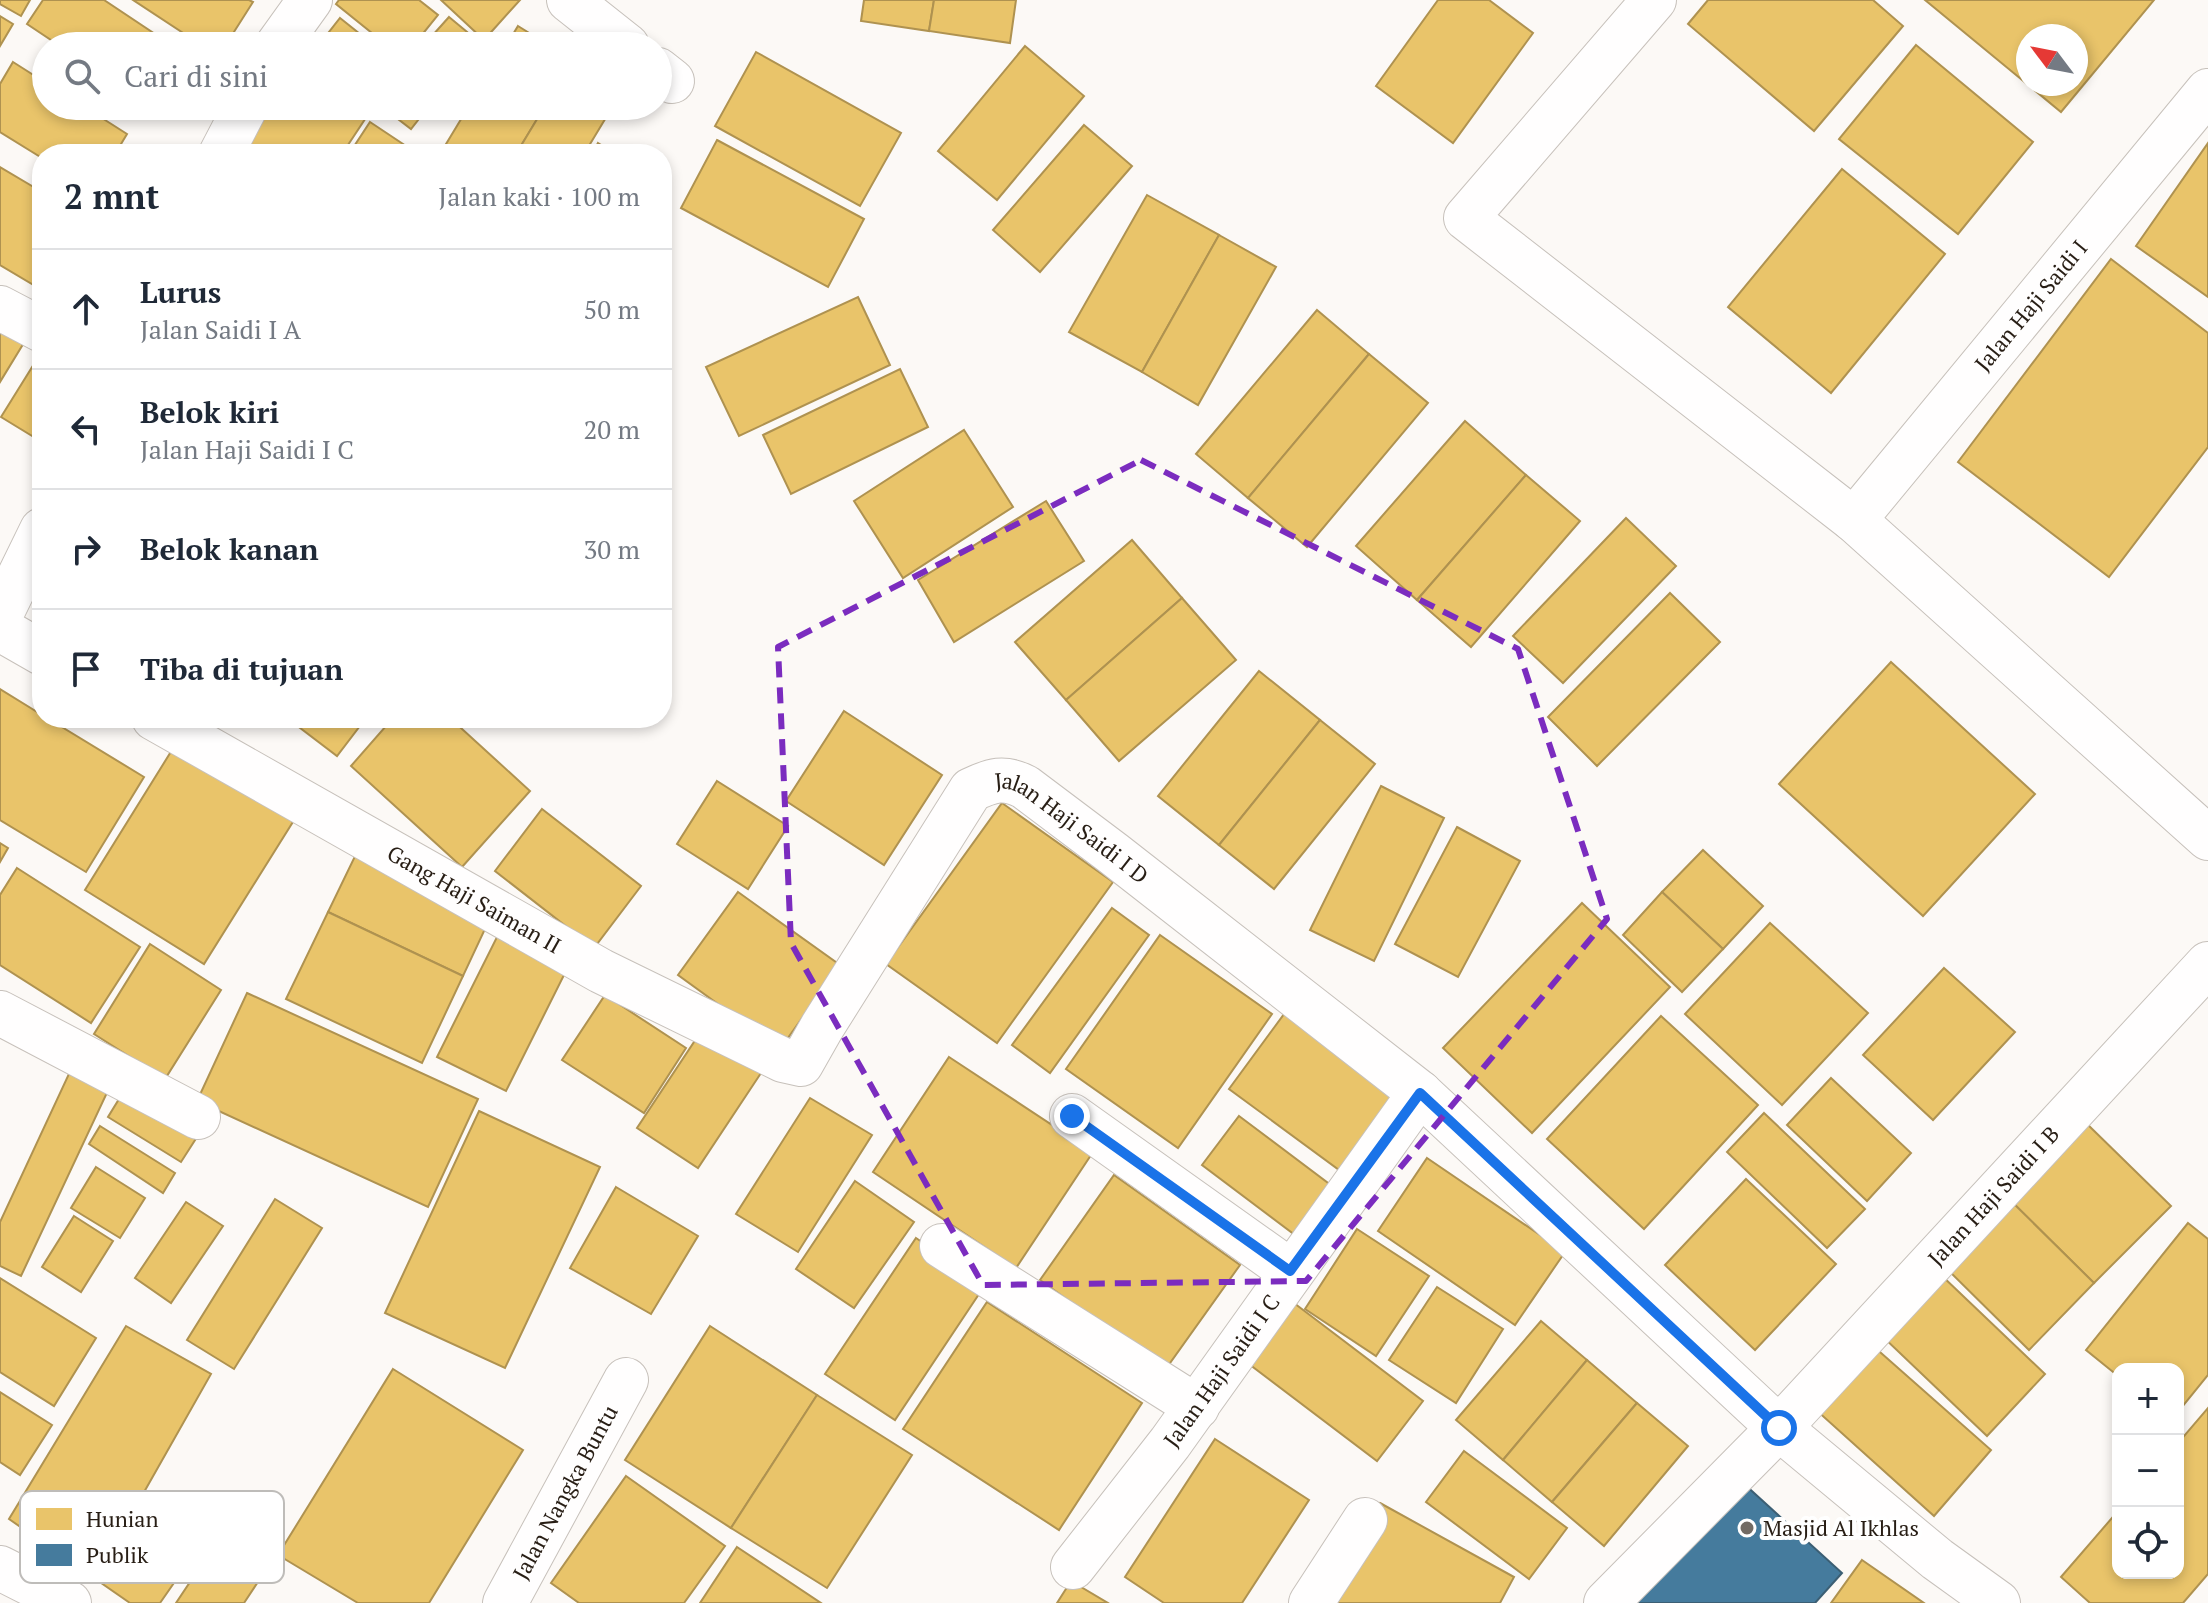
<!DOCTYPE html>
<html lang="id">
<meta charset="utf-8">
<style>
body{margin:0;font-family:"PT Serif",serif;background:#f2f2f3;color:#1f2937}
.controls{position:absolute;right:24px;bottom:24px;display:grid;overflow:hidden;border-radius:16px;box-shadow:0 4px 12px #0003}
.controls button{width:72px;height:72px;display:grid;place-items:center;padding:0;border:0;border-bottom:2px solid #e0e1e3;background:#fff;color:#1f2937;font:40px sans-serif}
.compass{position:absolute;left:2016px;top:24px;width:72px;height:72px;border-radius:50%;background:#fff;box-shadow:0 4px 12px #0003;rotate:302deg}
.stop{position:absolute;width:24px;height:24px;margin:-18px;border:6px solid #1a73e8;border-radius:50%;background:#fff}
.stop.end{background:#1a73e8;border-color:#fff;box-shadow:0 2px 8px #0008}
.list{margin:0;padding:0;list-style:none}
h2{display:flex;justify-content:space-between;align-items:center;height:104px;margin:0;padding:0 32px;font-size:34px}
h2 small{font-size:26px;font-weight:400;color:#747a83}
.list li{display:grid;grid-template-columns:52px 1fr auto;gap:24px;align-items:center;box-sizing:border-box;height:120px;padding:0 32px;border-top:2px solid #e0e1e3}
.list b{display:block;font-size:30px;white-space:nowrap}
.list p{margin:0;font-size:26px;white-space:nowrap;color:#747a83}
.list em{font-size:26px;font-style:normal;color:#747a83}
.icon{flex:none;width:44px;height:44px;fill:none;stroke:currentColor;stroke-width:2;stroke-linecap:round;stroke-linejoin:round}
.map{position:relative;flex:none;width:2208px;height:1603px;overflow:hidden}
.search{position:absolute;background:#fff;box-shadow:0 4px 12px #0003;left:32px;top:32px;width:640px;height:88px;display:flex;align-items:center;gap:20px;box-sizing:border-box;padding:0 28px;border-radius:44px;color:#747a83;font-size:30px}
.panel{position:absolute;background:#fff;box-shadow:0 4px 12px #0003;left:32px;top:144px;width:640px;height:584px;border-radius:32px}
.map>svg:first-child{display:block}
.homes{fill:#e9c46a;stroke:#af9250;stroke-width:2;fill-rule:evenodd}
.public{fill:#457b9d;stroke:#3c5f74;stroke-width:2}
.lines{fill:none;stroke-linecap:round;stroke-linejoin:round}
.minor-casing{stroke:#c7c1bb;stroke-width:46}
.minor{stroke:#fffefe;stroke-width:44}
.route{stroke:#1a73e8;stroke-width:10}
.marked{fill:none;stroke:#7b2cbf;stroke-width:6;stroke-dasharray:16 10;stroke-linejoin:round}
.poi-dot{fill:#726b64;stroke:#fff;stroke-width:3}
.labels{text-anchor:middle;stroke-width:8;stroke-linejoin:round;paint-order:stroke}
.street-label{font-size:22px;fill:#281e15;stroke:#fff}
.poi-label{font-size:22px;fill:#281e15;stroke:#fff;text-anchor:start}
.key{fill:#fff;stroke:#bebcb9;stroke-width:2}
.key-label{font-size:22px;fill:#281e15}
</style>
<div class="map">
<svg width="2208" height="1603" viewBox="0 0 2208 1603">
<rect width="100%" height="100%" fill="#fcf9f6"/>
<g class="homes">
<path d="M0,0H30L21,16L0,4Z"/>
<path d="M43,0H104L173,46H60L27,24Z"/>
<path d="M133,0H249L253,2L225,46H203Z"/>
<path d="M339,0H419L438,15L413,46H388L336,4Z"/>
<path d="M441,0H520L484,40Z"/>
<path d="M864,0H934L929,31L861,21Z"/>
<path d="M934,0H1016L1010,43L929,31Z"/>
<path d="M1438,0H1489L1533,33L1453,143L1376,86Z"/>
<path d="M1708,0H1873L1903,26L1814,131L1688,24Z"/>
<path d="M1925,0H2154L2061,112ZM2028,36H2076V84H2028Z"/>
<path d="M0,16L13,24L0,46Z"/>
<path d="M449,17L484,46H423Z"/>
<path d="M340,18L375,46H318Z"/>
<path d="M518,26L550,46H506Z"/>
<path d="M1916,45L2033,142L1958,234L1839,139Z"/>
<path d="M1025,46L1084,96L997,200L938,151Z"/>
<path d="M756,52L901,133L860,206L715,126Z"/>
<path d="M13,62L46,83V106H83L127,134L115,154H42V158L0,132V84Z"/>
<path d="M266,106H364L371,110L342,154H233Z"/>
<path d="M381,106H429L411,129Z"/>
<path d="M469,106H545L516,154H440Z"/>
<path d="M545,106H613L584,154H516Z"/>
<path d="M370,122L418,154H349Z"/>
<path d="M1084,125L1132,166L1040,272L993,230Z"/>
<path d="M717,140L864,219L828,287L681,208Z"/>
<path d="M598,143L616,154H592Z"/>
<path d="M2208,143V297L2136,246Z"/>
<path d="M0,167L42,192V290L0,265Z"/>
<path d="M1842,169L1945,254L1831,393L1728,307Z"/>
<path d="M1147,195L1219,235L1142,372L1069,332Z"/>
<path d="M1219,235L1276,267L1198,405L1142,372Z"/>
<path d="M2111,259L2208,333V447L2109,577L1958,462Z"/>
<path d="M858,297L890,365L739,436L706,367Z"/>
<path d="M1317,310L1369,354L1248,498L1196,454Z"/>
<path d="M0,325L25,341L0,382Z"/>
<path d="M1369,354L1428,403L1307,547L1248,498Z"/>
<path d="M39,356L42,358V442L1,417Z"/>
<path d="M900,369L928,427L791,494L763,435Z"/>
<path d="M1465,421L1526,475L1417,600L1356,546Z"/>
<path d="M964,430L1013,507L903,578L854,501Z"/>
<path d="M1526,475L1580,521L1471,647L1417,600Z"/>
<path d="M1046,501L1084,561L954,642L918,580Z"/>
<path d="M1626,518L1676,566L1563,683L1513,636Z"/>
<path d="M1132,540L1182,598L1066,700L1015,642Z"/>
<path d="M1670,593L1720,642L1597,766L1548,717Z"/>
<path d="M1182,598L1236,660L1119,761L1066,700Z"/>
<path d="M1891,662L2035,794L1923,916L1779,784Z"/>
<path d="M1259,671L1320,720L1219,845L1158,796Z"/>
<path d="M0,689L42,715V718H47L144,777L86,872L0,820Z"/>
<path d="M844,711L942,775L884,865L786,801Z"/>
<path d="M287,718H366L337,756Z"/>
<path d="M393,718H450L530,791L462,867L351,766Z"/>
<path d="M1320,720L1375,764L1274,889L1219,845Z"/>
<path d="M177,742L296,817L204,964L85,890Z"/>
<path d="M717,781L788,826L748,889L677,844Z"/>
<path d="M1381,786L1444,818L1374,961L1310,930Z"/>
<path d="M1002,803L1113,882L997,1043L886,964Z"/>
<path d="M542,809L641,886L594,948L495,871Z"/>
<path d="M1457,827L1520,861L1458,977L1395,944Z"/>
<path d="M0,843L8,848L0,862Z"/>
<path d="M358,850L492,914L463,976L328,912Z"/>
<path d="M1703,850L1763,906L1723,949L1662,892Z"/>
<path d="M17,868L140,947L91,1023L0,965V895Z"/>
<path d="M738,892L840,965L780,1049L678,975Z"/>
<path d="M1662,892L1723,949L1682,992L1623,935Z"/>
<path d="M1582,903L1670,987L1532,1133L1443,1048Z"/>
<path d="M1112,908L1149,935L1050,1073L1012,1045Z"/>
<path d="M328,912L463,976L422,1063L286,999Z"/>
<path d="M1770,923L1868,1013L1782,1105L1685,1014Z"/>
<path d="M498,935L567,969L506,1091L437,1057Z"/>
<path d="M1160,935L1272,1014L1178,1148L1066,1069Z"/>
<path d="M150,944L221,990L165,1079L94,1034Z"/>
<path d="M1944,968L2015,1032L1933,1120L1863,1055Z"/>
<path d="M247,993L478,1099L428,1207L197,1101Z"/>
<path d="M605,995L686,1048L644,1113L562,1060Z"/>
<path d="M1287,1010L1409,1099L1350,1178L1229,1089Z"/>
<path d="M1661,1016L1758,1105L1644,1229L1547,1139Z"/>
<path d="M704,1027L765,1067L698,1168L637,1128Z"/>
<path d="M949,1057L1093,1152L1016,1268L873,1172Z"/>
<path d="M74,1063L112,1082L21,1276L0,1266V1222Z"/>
<path d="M1831,1078L1911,1153L1867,1201L1787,1125Z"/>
<path d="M124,1091L197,1137L181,1162L108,1117Z"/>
<path d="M810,1098L872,1135L798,1252L736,1214Z"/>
<path d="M479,1111L600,1167L505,1368L385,1313Z"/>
<path d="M1764,1113L1865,1209L1827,1248L1727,1152Z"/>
<path d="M1239,1116L1340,1192L1303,1241L1202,1165Z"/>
<path d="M2084,1121L2171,1206L2094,1283L2009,1199Z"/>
<path d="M100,1126L175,1173L163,1193L89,1144Z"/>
<path d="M1427,1158L1565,1252L1515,1325L1378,1231Z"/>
<path d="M96,1167L145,1198L120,1238L71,1208Z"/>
<path d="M1114,1175L1240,1265L1165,1370L1040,1280Z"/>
<path d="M1746,1179L1836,1264L1755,1350L1665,1265Z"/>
<path d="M855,1181L914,1222L854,1308L796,1269Z"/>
<path d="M616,1187L698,1236L651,1314L570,1268Z"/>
<path d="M275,1199L322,1228L234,1369L187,1340Z"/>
<path d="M2009,1199L2094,1283L2029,1350L1943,1265Z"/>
<path d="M186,1202L223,1226L171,1303L135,1278Z"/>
<path d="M74,1216L113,1241L81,1292L42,1267Z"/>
<path d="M2188,1223L2208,1239V1375L2178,1412V1369H2118V1376L2086,1350Z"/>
<path d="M1357,1229L1429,1276L1376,1356L1305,1309Z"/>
<path d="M916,1238L985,1285L895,1420L825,1374Z"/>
<path d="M1940,1274L2045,1374L1987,1436L1881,1335Z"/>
<path d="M0,1278L96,1338L54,1406L0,1372Z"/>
<path d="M1437,1287L1503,1329L1456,1403L1389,1360Z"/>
<path d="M1290,1300L1423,1401L1377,1461L1245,1361Z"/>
<path d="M987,1302L1142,1403L1059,1530L903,1429Z"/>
<path d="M1541,1321L1587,1360L1503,1460L1456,1420Z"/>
<path d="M126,1326L211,1374L139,1501L201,1544L160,1603H130L9,1519Z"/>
<path d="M710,1326L817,1395L731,1528L625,1460Z"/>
<path d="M1872,1345L1991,1450L1934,1516L1815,1409Z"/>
<path d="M1587,1360L1637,1403L1552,1502L1503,1460Z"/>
<path d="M393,1369L523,1450L429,1603H358L278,1555Z"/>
<path d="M0,1392L52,1425L20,1475L0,1462Z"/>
<path d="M817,1395L912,1455L827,1588L731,1528Z"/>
<path d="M1637,1403L1688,1446L1604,1546L1552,1502Z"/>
<path d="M2208,1408V1574L2183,1603H2090L2061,1577L2118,1511V1573H2178V1443Z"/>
<path d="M1215,1439L1309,1500L1242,1603H1164L1125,1577Z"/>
<path d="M1464,1451L1567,1528L1529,1579L1426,1502Z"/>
<path d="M626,1476L725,1546L684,1603H579L551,1583Z"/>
<path d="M1380,1503L1514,1577L1500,1603H1325Z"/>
<path d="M230,1522L277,1553L244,1603H176Z"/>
<path d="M737,1547L821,1603H700Z"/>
<path d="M1862,1560L1924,1603H1831Z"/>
<path d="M1071,1581L1108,1603H1057Z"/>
</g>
<path class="public" d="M1742,1482L1842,1573L1815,1603H1633Z"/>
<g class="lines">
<defs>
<g id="minor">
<path d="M569,0L627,46"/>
<path d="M1654,0L1466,218L1854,520L2208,838"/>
<path d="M277,46L310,0"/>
<path d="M658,70L672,81"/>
<path d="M221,154L246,106"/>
<path d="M0,308L42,330"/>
<path id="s1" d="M1854,520L2208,91"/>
<path d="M0,616L42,530"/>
<path d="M0,629L42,653"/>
<path id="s2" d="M154,718L601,971L783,1060L801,1064L822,1027L971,790C992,780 1004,776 1025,787L1114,854L1420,1093L1779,1428L1937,1559L1998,1603"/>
<path d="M0,1013L198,1117"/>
<path d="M1072,1116L1290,1271"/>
<path d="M942,1246L1197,1407"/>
<path id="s3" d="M1073,1567L1170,1443L1420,1093"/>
<path d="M0,1568L69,1603"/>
<path id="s4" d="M505,1603L626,1380"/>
<path d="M1311,1603L1365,1520"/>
<path id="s5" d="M1606,1603L1779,1428L2208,964"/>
</g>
</defs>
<use href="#minor" class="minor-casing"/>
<use href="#minor" class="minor"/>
</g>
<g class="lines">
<path class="route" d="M1072,1116L1290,1271L1420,1093L1779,1428"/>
</g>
<path class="marked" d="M1141,460L1518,649L1607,919L1306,1281L983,1285L791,943L778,647Z"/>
<circle class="poi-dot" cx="1747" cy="1528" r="8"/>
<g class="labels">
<g class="street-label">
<text dy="8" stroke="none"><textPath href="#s1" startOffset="278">Jalan Haji Saidi I</textPath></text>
<text dy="8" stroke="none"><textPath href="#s2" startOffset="1174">Jalan Haji Saidi I D</textPath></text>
<text dy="8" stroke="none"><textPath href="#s2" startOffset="368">Gang Haji Saiman II</textPath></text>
<text dy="8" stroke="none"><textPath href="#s5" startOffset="562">Jalan Haji Saidi I B</textPath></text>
<text dy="8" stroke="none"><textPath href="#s3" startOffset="246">Jalan Haji Saidi I C</textPath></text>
<text dy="8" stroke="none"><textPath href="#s4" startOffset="126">Jalan Nangka Buntu</textPath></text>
</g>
<g class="poi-label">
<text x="1763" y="1536">Masjid Al Ikhlas</text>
</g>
</g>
<rect x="20" y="1491" width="264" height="92" rx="12" class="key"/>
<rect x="36" y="1508" width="36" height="22" fill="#e9c46a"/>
<rect x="36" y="1544" width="36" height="22" fill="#457b9d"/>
<g class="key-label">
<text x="86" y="1527">Hunian</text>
<text x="86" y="1563">Publik</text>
</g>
</svg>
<div class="controls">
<button>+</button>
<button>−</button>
<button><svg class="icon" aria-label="locate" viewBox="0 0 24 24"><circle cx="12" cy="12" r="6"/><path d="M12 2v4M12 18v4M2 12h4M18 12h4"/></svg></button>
</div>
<svg class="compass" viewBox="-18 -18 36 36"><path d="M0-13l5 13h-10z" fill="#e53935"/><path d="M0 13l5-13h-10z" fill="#747a83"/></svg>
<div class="stop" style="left:1779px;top:1428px"></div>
<div class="stop end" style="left:1072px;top:1116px"></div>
<div class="search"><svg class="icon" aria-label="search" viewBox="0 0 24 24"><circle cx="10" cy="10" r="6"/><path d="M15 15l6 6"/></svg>Cari di sini</div>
<section class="panel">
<h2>2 mnt<small>Jalan kaki · 100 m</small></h2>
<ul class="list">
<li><svg class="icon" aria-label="ahead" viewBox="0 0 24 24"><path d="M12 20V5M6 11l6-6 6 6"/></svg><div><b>Lurus</b><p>Jalan Saidi I A</p></div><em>50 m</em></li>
<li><svg class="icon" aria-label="left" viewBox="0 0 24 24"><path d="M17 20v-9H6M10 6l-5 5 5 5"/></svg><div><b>Belok kiri</b><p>Jalan Haji Saidi I C</p></div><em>20 m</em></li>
<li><svg class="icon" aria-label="right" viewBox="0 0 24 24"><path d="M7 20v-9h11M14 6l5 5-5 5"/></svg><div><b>Belok kanan</b></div><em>30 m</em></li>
<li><svg class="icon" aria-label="arrive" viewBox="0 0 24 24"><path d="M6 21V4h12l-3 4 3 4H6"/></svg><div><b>Tiba di tujuan</b></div></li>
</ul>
</section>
</div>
